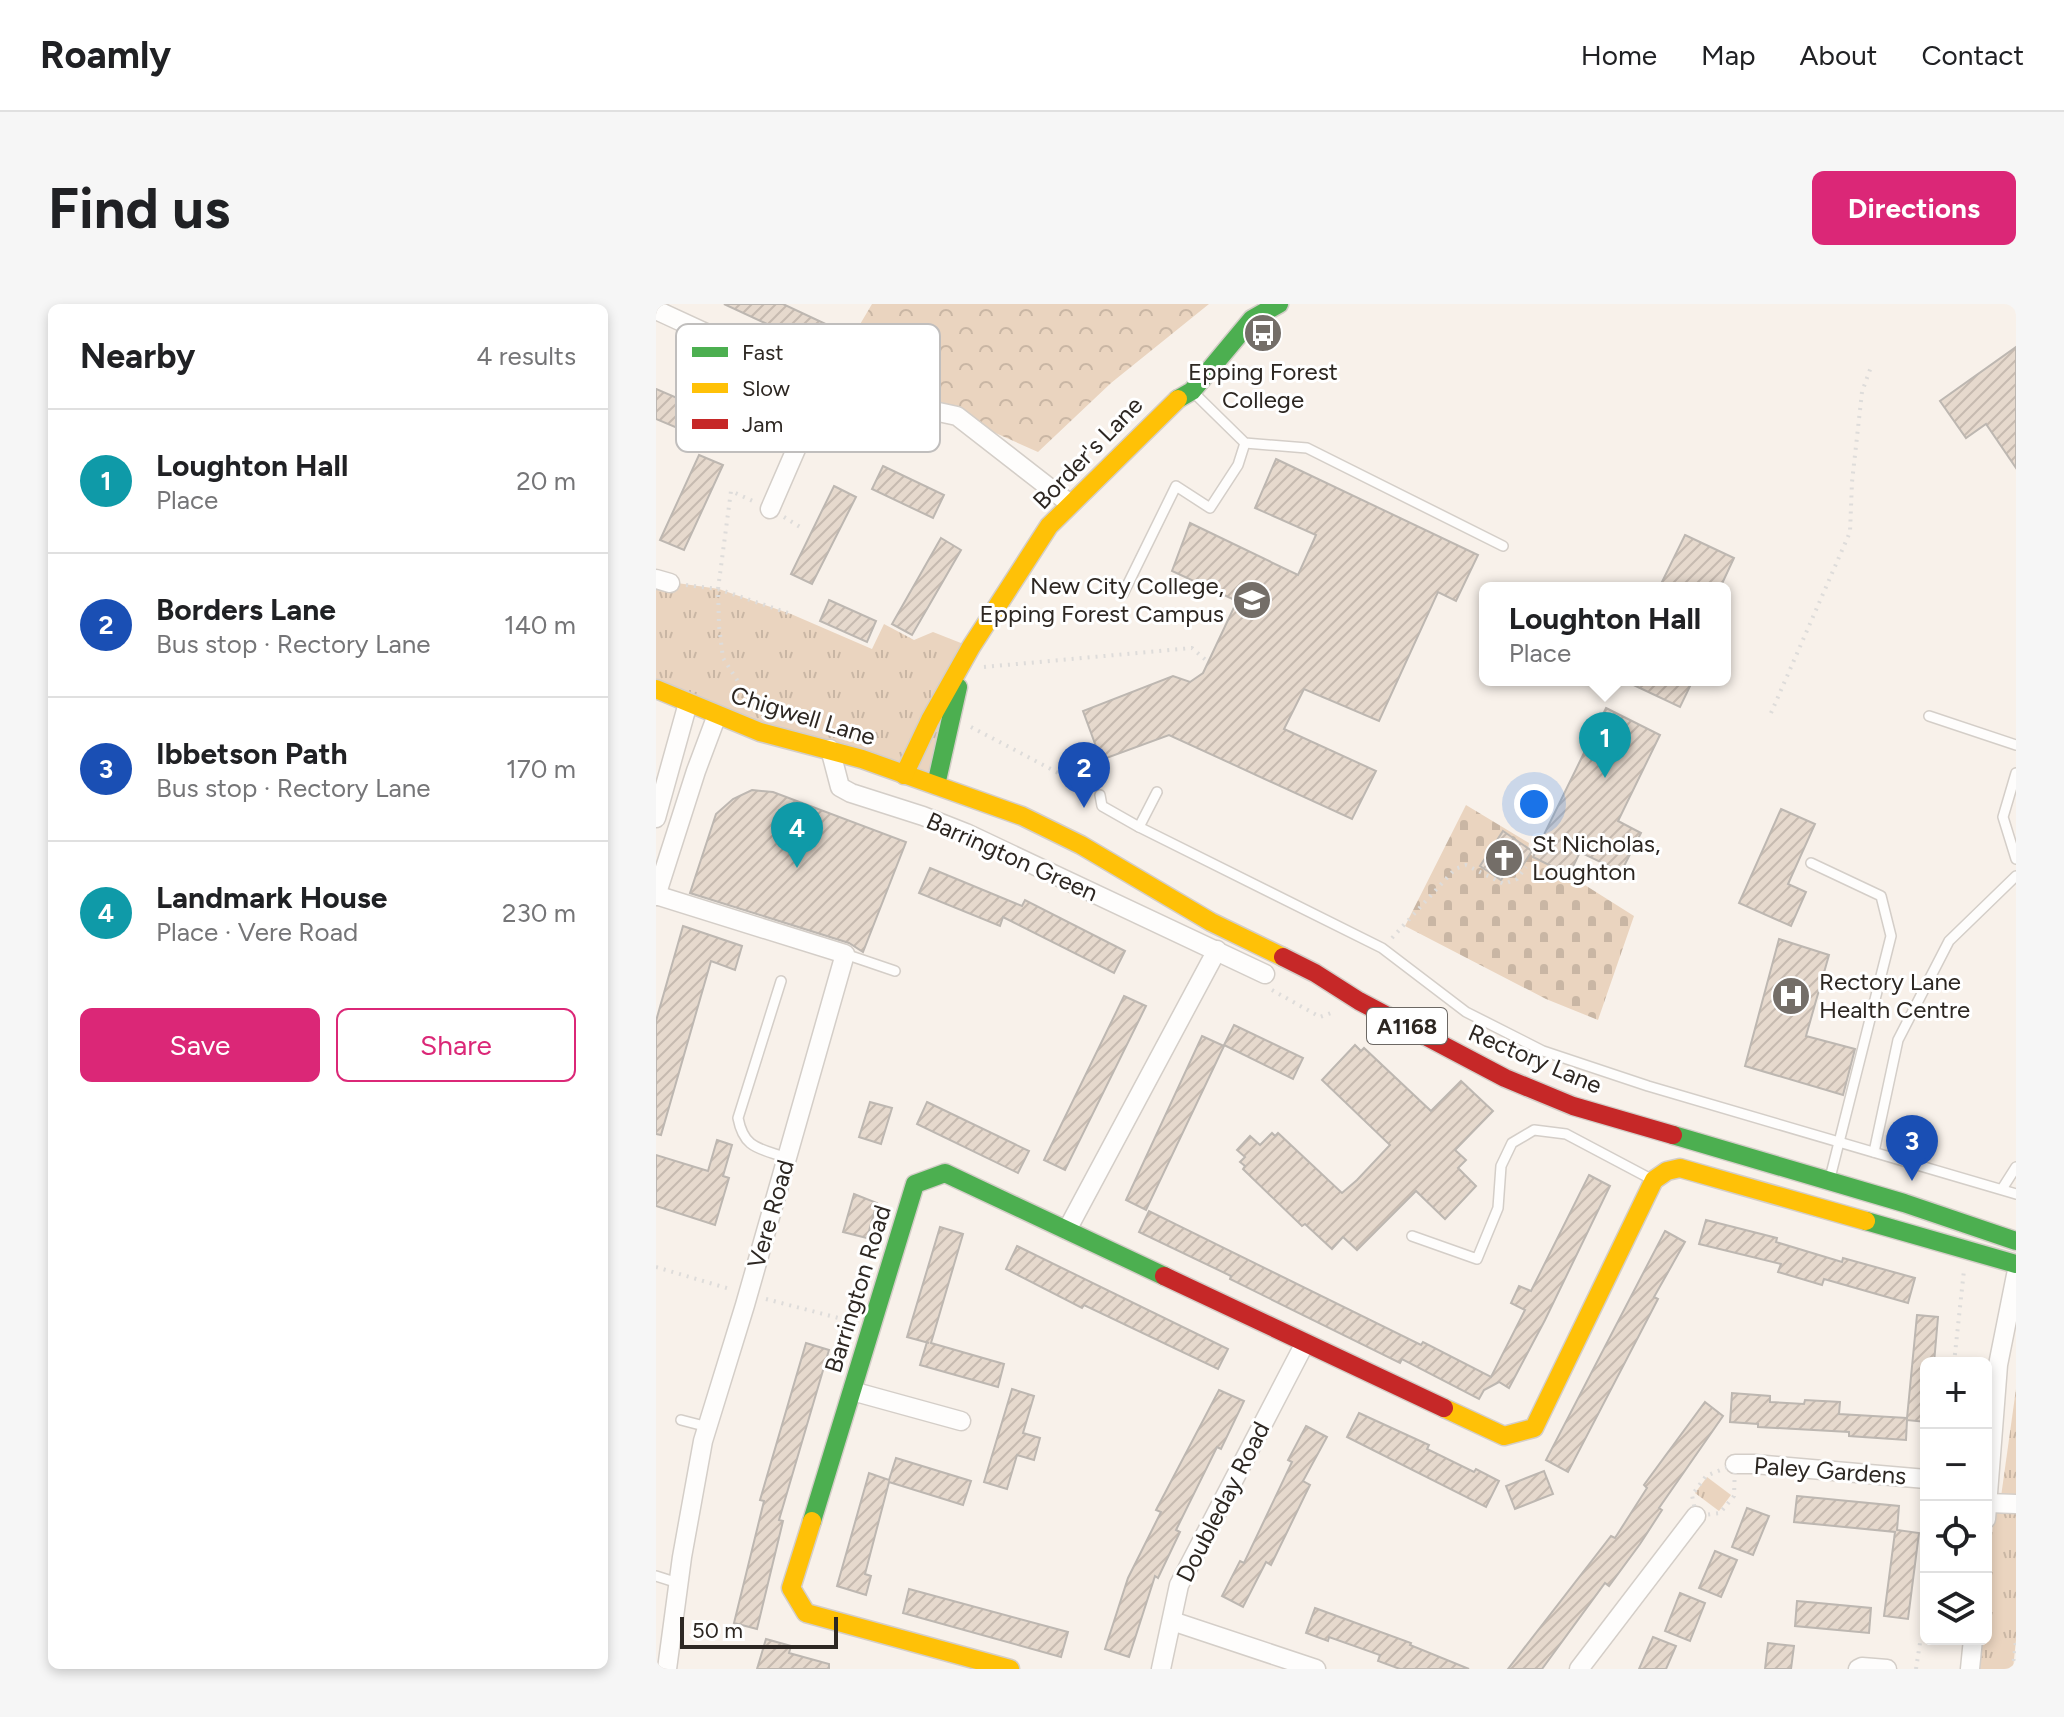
<!DOCTYPE html>
<meta charset="utf-8">
<style>
body{margin:0;font-family:Figtree,sans-serif;background:#f6f6f6;color:#202124}
.controls{position:absolute;right:24px;bottom:24px;display:grid;overflow:hidden;border-radius:12px;box-shadow:0 4px 12px #0003}
.controls button{width:72px;height:72px;display:grid;place-items:center;padding:0;border:0;border-bottom:2px solid #e0e0e0;background:#fff;color:#202124;font:40px sans-serif}
.scale{position:absolute;left:24px;bottom:20px;width:158px;box-sizing:border-box;padding-left:8px;border:4px solid #2d2722;border-top:0;font-size:22px;line-height:28px;white-space:nowrap;color:#2d2722;-webkit-text-stroke:6px #fff;paint-order:stroke}
.you{position:absolute;left:878px;top:500px;width:28px;height:28px;margin:-20px;border:6px solid #fff;border-radius:50%;background:#1a73e8;box-shadow:0 0 0 12px #1a73e833}
.badge{display:grid;place-items:center;width:52px;height:52px;border-radius:50%;background:#db2777;color:#fff;font-size:26px;font-weight:700}
.pin{position:absolute;translate:-50% -66px;filter:drop-shadow(0 2px 4px #0008)}
.pin::after{content:'';position:absolute;top:42px;width:28px;height:24px;background:inherit;clip-path:polygon(0 0,100% 0,50% 100%)}
.popup{position:absolute;left:823px;top:278px;width:252px;height:104px;box-sizing:border-box;display:grid;place-content:center;border-radius:12px;background:#fff;filter:drop-shadow(0 2px 6px #0005);font-size:26px;white-space:nowrap;color:#757577}
.popup b{font-size:30px;color:#202124}
.popup::after{content:'';position:absolute;left:50%;top:100%;margin-left:-16px;border:16px solid transparent;border-top-color:#fff}
.list{margin:0;padding:0;list-style:none}
h2{display:flex;justify-content:space-between;align-items:center;height:104px;margin:0;padding:0 32px;font-size:34px}
h2 small{font-size:26px;font-weight:400;color:#757577}
.list li{display:grid;grid-template-columns:52px 1fr auto;gap:24px;align-items:center;box-sizing:border-box;height:144px;padding:0 32px;border-top:2px solid #e0e0e0}
.list b{display:block;font-size:30px;white-space:nowrap}
.list p{margin:0;font-size:26px;white-space:nowrap;color:#757577}
.list em{font-size:26px;font-style:normal;color:#757577}
.actions{display:flex;gap:16px;padding:24px 32px}
.actions a{flex:1;padding:18px 0;border:2px solid #db2777;border-radius:12px;text-align:center;font-size:28px;color:#db2777}
.actions .main{background:#db2777;color:#fff}
.icon{flex:none;width:44px;height:44px;fill:none;stroke:currentColor;stroke-width:2;stroke-linecap:round;stroke-linejoin:round}
.map{position:relative;flex:none;width:1360px;height:1365px;overflow:hidden;border-radius:12px}
header{display:flex;align-items:center;gap:48px;box-sizing:border-box;height:112px;padding:0 40px;background:#fff;border-bottom:2px solid #e0e0e0}
header strong{font-size:38px}
nav{display:flex;gap:44px;margin-inline-start:auto;font-size:28px}
.intro{display:flex;align-items:center;justify-content:space-between;box-sizing:border-box;height:192px;padding:0 48px}
h1{margin:0;font-size:56px}
.button{padding:20px 36px;border-radius:12px;background:#db2777;color:#fff;font-size:28px;font-weight:700}
main{display:flex;gap:48px;padding:0 48px}
aside{flex:1;background:#fff;border-radius:12px;box-shadow:0 4px 12px #0003}
.map>svg:first-child{display:block}
.grass{fill:url(#grass-tufts)}
.cemetery{fill:url(#cemetery-stones)}
.park{fill:url(#park-crowns)}
.building{fill:url(#building-hatch);stroke:#bdb7b1;stroke-width:2}
.lines{fill:none;stroke-linecap:round;stroke-linejoin:round}
.lane-casing{stroke:#d4cec8;stroke-width:12}
.street-casing{stroke:#d4cec8;stroke-width:21}
.fast-casing{stroke:#d4cec8;stroke-width:21}
.slow-casing{stroke:#d4cec8;stroke-width:21}
.jam-casing{stroke:#d4cec8;stroke-width:21}
.path{stroke:#dedcda;stroke-width:4;stroke-dasharray:2 6;stroke-linecap:butt}
.lane{stroke:#fefdfc;stroke-width:9}
.street{stroke:#fefdfc;stroke-width:18}
.fast{stroke:#4caf50;stroke-width:18}
.slow{stroke:#ffc107;stroke-width:18}
.jam{stroke:#c62828;stroke-width:18}
.labels{text-anchor:middle;stroke-width:6;stroke-linejoin:round;paint-order:stroke}
.shield{fill:#fff;stroke:#6c6864;stroke-width:2}
.shield-label{font-size:22px;font-weight:bold;fill:#2d2722}
.poi-label{font-size:24px;fill:#2d2722;stroke:#fff;text-anchor:start}
.street-label{font-size:24px;fill:#2d2722;stroke:#fff}
.key{fill:#fff;stroke:#c0bebd;stroke-width:2}
.key-label{font-size:22px;fill:#2d2722}
</style>
<header>
<strong>Roamly</strong>
<nav><a>Home</a><a>Map</a><a>About</a><a>Contact</a></nav>
</header>
<div class="intro"><h1>Find us</h1><a class="button">Directions</a></div>
<main>
<aside>
<h2>Nearby<small>4 results</small></h2>
<ul class="list">
<li><span class="badge" style="background:#0f9aa8">1</span><div><b>Loughton Hall</b><p>Place</p></div><em>20 m</em></li>
<li><span class="badge" style="background:#1a4fb4">2</span><div><b>Borders Lane</b><p>Bus stop · Rectory Lane</p></div><em>140 m</em></li>
<li><span class="badge" style="background:#1a4fb4">3</span><div><b>Ibbetson Path</b><p>Bus stop · Rectory Lane</p></div><em>170 m</em></li>
<li><span class="badge" style="background:#0f9aa8">4</span><div><b>Landmark House</b><p>Place · Vere Road</p></div><em>230 m</em></li>
</ul>
<div class="actions"><a class="main">Save</a><a>Share</a></div>
</aside>
<div class="map">
<svg width="1360" height="1365" viewBox="0 0 1360 1365">
<defs>
<pattern id="grass-tufts" width="24" height="20" patternUnits="userSpaceOnUse" patternTransform="scale(2)"><rect width="24" height="20" fill="#ead4bf"/><path d="M3 7l-1-3M5 7V3M7 7l1-3M15 17l-1-3M17 17v-4M19 17l1-3" fill="none" stroke="#c9b6a4"/></pattern>
<pattern id="cemetery-stones" width="16" height="16" patternUnits="userSpaceOnUse" patternTransform="scale(2)"><rect width="16" height="16" fill="#ead4bf"/><path d="M2 7V4a2 2 0 0 1 4 0v3zM10 15v-3a2 2 0 0 1 4 0v3z" fill="#c9b6a4"/></pattern>
<pattern id="park-crowns" width="20" height="18" patternUnits="userSpaceOnUse" patternTransform="scale(2)"><rect width="20" height="18" fill="#ead4bf"/><path d="M2 6a3 3 0 1 1 6 0M12 15a3 3 0 1 1 6 0" fill="none" stroke="#c9b6a4"/></pattern>
<pattern id="building-hatch" width="6" height="6" patternUnits="userSpaceOnUse" patternTransform="scale(2)"><rect width="6" height="6" fill="#e6d9cd"/><path d="M-1 1l2-2M0 6l6-6M5 7l2-2" fill="none" stroke="#c6bab0"/></pattern>
</defs>
<rect width="100%" height="100%" fill="#f8f1ea"/>
<g class="grass">
<path d="M0,276L63,285L135,310L216,345L228,320L258,336L277,328L315,343L280,481L0,385Z"/>
<path d="M1360,1085V1201L1344,1200Z"/>
<path d="M1051,1173L1075,1191L1063,1207L1039,1189Z"/>
<path d="M1338,1208L1360,1209V1336L1357,1365H1324L1327,1335H1330V1301Z"/>
</g>
<path class="cemetery" d="M810,501L873,539L872,546L877,553L913,571L978,612L942,716L890,695L749,622Z"/>
<path class="park" d="M216,0H553L455,79L382,148L301,112L167,83Z"/>
<g class="building">
<path d="M68,0H127L191,30L180,52Z"/>
<path d="M1360,43V164L1330,120L1310,134L1284,97Z"/>
<path d="M0,85L49,106L38,131L0,115Z"/>
<path d="M43,151L67,161L28,246L4,236Z"/>
<path d="M620,155L822,251L800,297L782,288L723,417L648,385L628,425L720,467L696,515L513,431L445,456L427,407L517,372L534,378L547,369L581,297L516,267L534,219L642,271L660,231L599,204Z"/>
<path d="M227,162L288,191L277,214L216,185Z"/>
<path d="M178,182L200,193L156,280L135,270Z"/>
<path d="M1029,231L1078,254L1064,284H1003Z"/>
<path d="M285,234L305,246L256,331L236,320Z"/>
<path d="M173,296L220,317L211,338L164,317Z"/>
<path d="M967,376H1037L1024,403Z"/>
<path d="M950,404L1004,431L962,517L985,529L965,568L924,548L913,571L877,553Z"/>
<path d="M96,486L117,488L250,538L207,648L193,639L34,589L60,510L77,495Z"/>
<path d="M1125,505L1159,520L1132,580L1150,588L1135,622L1083,599Z"/>
<path d="M847,527L876,547L865,564L856,559L845,576L824,562Z"/>
<path d="M274,564L366,602L369,596L469,647L458,669L347,613L344,622L263,589Z"/>
<path d="M27,622L86,642L79,666L55,657L5,831L0,830V717Z"/>
<path d="M1123,635L1173,651L1150,732L1199,745L1187,791L1089,762Z"/>
<path d="M468,692L490,702L409,866L388,856Z"/>
<path d="M578,721L647,754L637,775L568,741Z"/>
<path d="M546,732L568,742L490,906L470,896Z"/>
<path d="M699,741L705,747L708,744L775,807L805,777L837,807L799,846L810,856L802,864L820,882L789,915L760,887L701,946L687,933L676,945L649,920L646,922L587,865L589,862L584,858L589,853L581,846L594,832L604,841L616,829L619,832L622,829L686,889L701,876L734,841L666,776Z"/>
<path d="M214,798L236,804L225,840L203,833Z"/>
<path d="M271,798L373,847L362,869L261,820Z"/>
<path d="M61,836L76,841L67,872L73,874L59,921L0,902V851L52,867Z"/>
<path d="M933,871L954,882L889,1016L853,1084L843,1078L828,1086L823,1095L746,1055L744,1059L574,975L575,972L483,928L493,907L765,1041L767,1038L835,1073L869,1006L855,999L863,982L875,987Z"/>
<path d="M198,890L221,899L211,934L187,928Z"/>
<path d="M1050,916L1121,934L1120,938L1186,958L1187,954L1259,974L1252,999L1168,975L1166,981L1122,968L1125,960L1043,940Z"/>
<path d="M284,923L307,930L275,1039L348,1060L342,1083L264,1061L271,1038L273,1039L251,1033Z"/>
<path d="M1009,927L1029,938L998,993L1002,995L912,1168L890,1156Z"/>
<path d="M361,942L572,1045L562,1065L428,1001L426,1004L350,965Z"/>
<path d="M1261,1011L1282,1013L1278,1059H1270V1118L1251,1116L1250,1136L1193,1132V1128L1102,1123V1120L1074,1118L1076,1089L1114,1092V1098L1148,1100L1149,1096L1184,1098L1183,1110L1251,1114Z"/>
<path d="M150,1039L173,1046L123,1216L127,1217L101,1325L78,1319L108,1197L104,1196Z"/>
<path d="M356,1085L378,1092L367,1129L384,1134L378,1156L361,1151L351,1185L328,1178Z"/>
<path d="M563,1086L588,1097L565,1145L561,1143L520,1226L524,1228L502,1274L499,1272L473,1353L449,1345L472,1274L505,1208L500,1206Z"/>
<path d="M1049,1098L1067,1112L1003,1204L1006,1206L984,1240L953,1282L949,1279L886,1365H852L955,1232L959,1234L991,1184L988,1181Z"/>
<path d="M703,1109L773,1141L771,1145L818,1168L820,1165L843,1177L830,1203L691,1133Z"/>
<path d="M650,1122L671,1133L647,1177L654,1181L615,1261L610,1258L587,1303L566,1292L584,1257L588,1259L636,1158L632,1156Z"/>
<path d="M240,1154L315,1177L307,1201L233,1178L209,1270L215,1272L210,1291L181,1282L213,1169L233,1176Z"/>
<path d="M888,1167L897,1190L859,1205L850,1182Z"/>
<path d="M1141,1192L1243,1202L1241,1226L1263,1229L1252,1315L1228,1312L1239,1228L1138,1218Z"/>
<path d="M1091,1204L1113,1212L1097,1251L1076,1243Z"/>
<path d="M1059,1247L1081,1256L1065,1293L1043,1284Z"/>
<path d="M253,1285L412,1328L405,1353L247,1309Z"/>
<path d="M1024,1289L1049,1299L1034,1337L1009,1327Z"/>
<path d="M1141,1297L1215,1304L1213,1329L1139,1322Z"/>
<path d="M659,1304L755,1339L754,1341L813,1365H744L722,1357L724,1351L673,1333L672,1337L650,1329Z"/>
<path d="M997,1333L1020,1342L1010,1365H983Z"/>
<path d="M110,1335L135,1342L133,1349L173,1360V1365H101Z"/>
<path d="M1112,1339L1138,1342L1135,1365H1109Z"/>
</g>
<g class="lines">
<defs>
<g id="lane">
<path d="M536,87L589,139L651,144L847,242"/>
<path d="M467,290L520,182L554,204L582,161L589,139"/>
<path d="M1273,412L1360,441"/>
<path d="M1360,469L1347,513L1360,555"/>
<path d="M444,491L446,502L483,523L726,644L810,708L887,747L992,782L1360,890"/>
<path d="M483,523L501,488"/>
<path d="M1155,559L1225,592L1235,632L1174,874"/>
<path d="M189,650L239,667"/>
<path d="M125,677L82,814C88,845 103,844 131,854"/>
<path d="M1218,848L1242,736L1293,637L1360,572"/>
<path d="M1346,885L1360,863"/>
<path d="M756,932L821,955L842,904L845,862L856,839L878,826L910,830L995,875"/>
<path d="M25,1116L52,1123"/>
<path d="M0,1272L22,1279"/>
</g>
<g id="street">
<path d="M0,6L167,83L301,112L413,199"/>
<path d="M114,205L167,83"/>
<path d="M0,275L14,279"/>
<path d="M174,445L184,483L195,489L267,512L310,529L609,670"/>
<path d="M0,514L32,399"/>
<path d="M0,591L189,650L89,1001L47,1137L26,1253L11,1365"/>
<path d="M0,592L40,467L61,411"/>
<path d="M411,926L561,646"/>
<path d="M196,1087L305,1117"/>
<path d="M1079,1160H1098L1270,1175"/>
<path d="M1332,1199L1360,1200"/>
<path d="M1330,1215L1342,1061L1360,971"/>
<path d="M516,1317L660,1365"/>
<path d="M505,1365L523,1281L649,1039"/>
<path d="M923,1365L1040,1212"/>
<path d="M1202,1365L1206,1363L1231,1365"/>
<path d="M1314,1365L1317,1335"/>
</g>
<g id="fast">
<path d="M522,95L536,87L596,15L623,0"/>
<path d="M280,481L302,383"/>
<path d="M1017,831L1248,899L1360,937"/>
<path d="M1210,917L1360,960"/>
<path d="M156,1217L259,880L289,869L508,972"/>
</g>
<g id="slow">
<path d="M0,385L104,428L206,455L366,512L425,541L555,618L627,653"/>
<path d="M248,471L274,416L315,343L393,222L522,95"/>
<path d="M788,1104L848,1132L878,1124L998,876L1011,867L1024,864L1210,917"/>
<path d="M156,1217L135,1284L150,1309L354,1365"/>
</g>
<g id="jam">
<path d="M627,653L659,669L703,697L849,774L917,802L1017,831"/>
<path d="M508,972L788,1104"/>
</g>
</defs>
<use href="#lane" class="lane-casing"/>
<use href="#street" class="street-casing"/>
<use href="#fast" class="fast-casing"/>
<use href="#slow" class="slow-casing"/>
<use href="#jam" class="jam-casing"/>
<g class="path">
<path d="M128,213L144,223"/>
<path d="M30,281L62,285L135,310"/>
<path d="M328,363L536,344L552,358"/>
<path d="M90,390L67,354L63,322L62,285L75,187L99,198"/>
<path d="M1115,409L1194,228L1196,178L1206,88L1216,60"/>
<path d="M315,423L431,484"/>
<path d="M736,634L799,565L810,561L848,580L861,575L870,563"/>
<path d="M616,686L664,713L675,709"/>
<path d="M0,963L74,985"/>
<path d="M110,995L194,1017"/>
<path d="M1298,1059L1308,966"/>
<path d="M1079,1160L1078,1192L1064,1209L1040,1212L1036,1191L1050,1172Z"/>
<path d="M1260,1365L1264,1339L1270,1328"/>
<path d="M1357,1365L1360,1336"/>
</g>
<use href="#lane" class="lane"/>
<use href="#street" class="street"/>
<use href="#fast" class="fast"/>
<use href="#slow" class="slow"/>
<use href="#jam" class="jam"/>
</g>
<defs>
<symbol id="bus-disc" viewBox="-11 -11 22 22"><circle r="9.5" fill="#746e68" stroke="#fff"/><path d="M-5-6H5V4H4V6H2V4H-2V6H-4V4H-5ZM-3.5-4V0h7V-4ZM-3.5 1.2v1.5H-2V1.2ZM2 1.2v1.5H3.5V1.2Z" fill="#fff"/></symbol>
<symbol id="university-disc" viewBox="-11 -11 22 22"><circle r="9.5" fill="#746e68" stroke="#fff"/><path d="M0-5L7-2L0 1L-7-2ZM-4 1L0 2.5L4 1V4Q0 6-4 4Z" fill="#fff"/></symbol>
<symbol id="church-disc" viewBox="-11 -11 22 22"><circle r="9.5" fill="#746e68" stroke="#fff"/><path d="M-1.2-6h2.4v3.5h3.3v2.4h-3.3V6h-2.4V-.1h-3.3v-2.4h3.3Z" fill="#fff"/></symbol>
<symbol id="hospital-disc" viewBox="-11 -11 22 22"><circle r="9.5" fill="#746e68" stroke="#fff"/><path d="M-5-5h3v3.5h4V-5h3V5h-3V1.5h-4V5h-3Z" fill="#fff"/></symbol>
</defs>
<g fill-rule="evenodd">
<use href="#bus-disc" x="585" y="7" width="44" height="44"/>
<use href="#university-disc" x="574" y="274" width="44" height="44"/>
<use href="#church-disc" x="826" y="532" width="44" height="44"/>
<use href="#hospital-disc" x="1113" y="670" width="44" height="44"/>
</g>
<g class="labels">
<rect class="shield" x="711" y="704" width="80" height="36" rx="6"/>
<g class="shield-label">
<text x="751" y="730">A1168</text>
</g>
<g class="poi-label">
<text x="607" y="76" text-anchor="middle">Epping Forest<tspan x="607" dy="28">College</tspan></text>
<text x="568" y="290" text-anchor="end">New City College,<tspan x="568" dy="28">Epping Forest Campus</tspan></text>
<text x="876" y="548">St Nicholas,<tspan x="876" dy="28">Loughton</tspan></text>
<text x="1163" y="686">Rectory Lane<tspan x="1163" dy="28">Health Centre</tspan></text>
</g>
<g class="street-label">
<text transform="translate(432 149) rotate(-46)" y="8">Border's Lane</text>
<text transform="translate(147 412) rotate(17)" y="8">Chigwell Lane</text>
<text transform="translate(356 553) rotate(24)" y="8">Barrington Green</text>
<text transform="translate(879 755) rotate(23)" y="8">Rectory Lane</text>
<text transform="translate(115 910) rotate(-74)" y="8">Vere Road</text>
<text transform="translate(202 985) rotate(-73)" y="8">Barrington Road</text>
<text transform="translate(1174 1167) rotate(4)" y="8">Paley Gardens</text>
<text transform="translate(567 1198) rotate(-63)" y="8">Doubleday Road</text>
</g>
</g>
<rect x="20" y="20" width="264" height="128" rx="12" class="key"/>
<rect x="36" y="43" width="36" height="10" fill="#4caf50"/>
<rect x="36" y="79" width="36" height="10" fill="#ffc107"/>
<rect x="36" y="115" width="36" height="10" fill="#c62828"/>
<g class="key-label">
<text x="86" y="56">Fast</text>
<text x="86" y="92">Slow</text>
<text x="86" y="128">Jam</text>
</g>
</svg>
<div class="controls">
<button>+</button>
<button>−</button>
<button><svg class="icon" aria-label="locate" viewBox="0 0 24 24"><circle cx="12" cy="12" r="6"/><path d="M12 2v4M12 18v4M2 12h4M18 12h4"/></svg></button>
<button><svg class="icon" aria-label="layers" viewBox="0 0 24 24"><path d="M12 4l9 5-9 5-9-5zM3 14l9 5 9-5"/></svg></button>
</div>
<div class="scale">50 m</div>
<div class="you"></div>
<div class="pin badge" style="left:949px;top:474px;background:#0f9aa8">1</div>
<div class="popup"><b>Loughton Hall</b>Place</div>
<div class="pin badge" style="left:428px;top:504px;background:#1a4fb4">2</div>
<div class="pin badge" style="left:1256px;top:877px;background:#1a4fb4">3</div>
<div class="pin badge" style="left:141px;top:564px;background:#0f9aa8">4</div>
</div>
</main>
